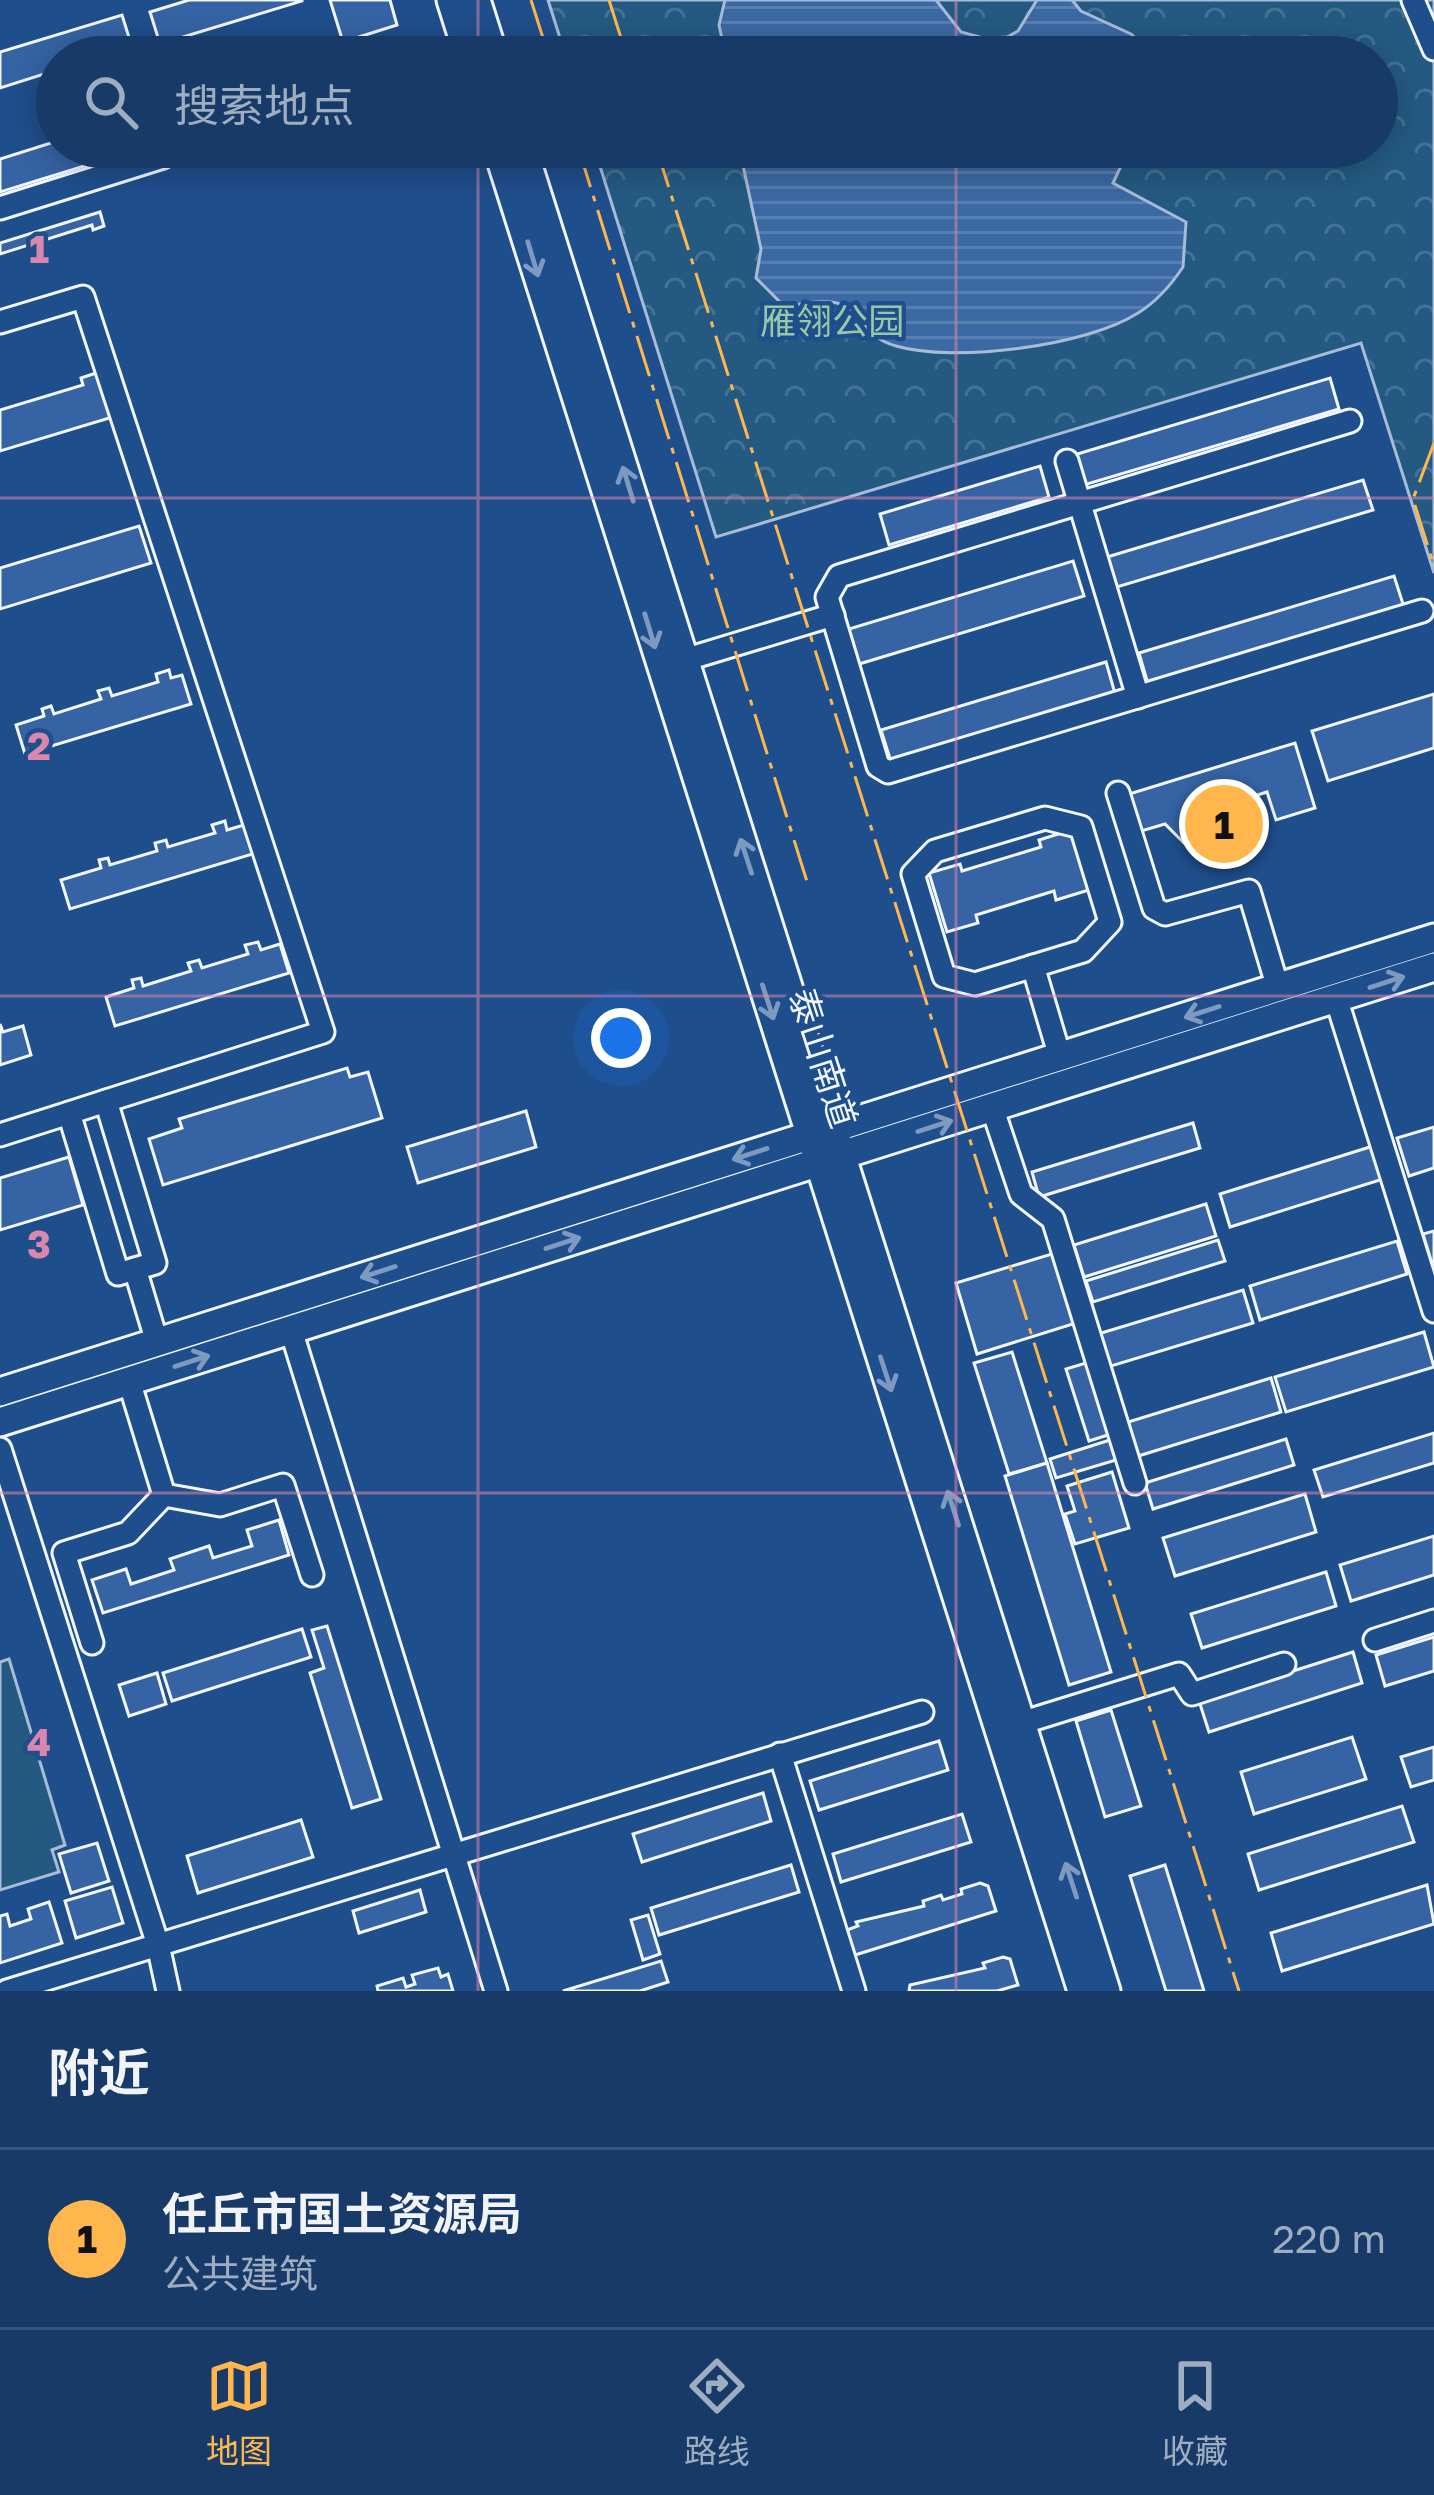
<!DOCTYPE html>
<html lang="zh">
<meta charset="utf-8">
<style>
body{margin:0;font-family:"Golos Text","Noto Sans SC",sans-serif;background:#20416f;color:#f1f3f6}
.you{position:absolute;left:621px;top:1038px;width:42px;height:42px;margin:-30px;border:9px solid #fff;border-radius:50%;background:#1a73e8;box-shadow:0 0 0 18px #1a73e833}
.badge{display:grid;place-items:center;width:78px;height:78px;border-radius:50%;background:#ffb74d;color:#111;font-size:39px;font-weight:700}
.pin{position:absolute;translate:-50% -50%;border:6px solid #fff;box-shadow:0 3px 12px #0006}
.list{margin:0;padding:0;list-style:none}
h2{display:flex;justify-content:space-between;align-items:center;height:156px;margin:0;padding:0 48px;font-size:51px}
h2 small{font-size:39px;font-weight:400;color:#9eadc0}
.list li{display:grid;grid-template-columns:78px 1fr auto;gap:36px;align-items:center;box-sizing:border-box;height:180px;padding:0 48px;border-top:3px solid #36547d}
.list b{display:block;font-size:45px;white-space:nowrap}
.list p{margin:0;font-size:39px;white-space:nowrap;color:#9eadc0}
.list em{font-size:39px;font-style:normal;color:#9eadc0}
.icon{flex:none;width:66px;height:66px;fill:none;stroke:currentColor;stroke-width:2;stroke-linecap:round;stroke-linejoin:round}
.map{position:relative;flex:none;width:1434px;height:1991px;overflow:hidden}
.search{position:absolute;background:#173a69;box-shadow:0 6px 30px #0003;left:36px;right:36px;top:36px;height:132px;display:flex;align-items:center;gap:30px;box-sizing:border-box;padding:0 42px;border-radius:66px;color:#9eadc0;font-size:45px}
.sheet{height:336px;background:#173a69}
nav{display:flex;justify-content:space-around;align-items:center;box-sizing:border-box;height:168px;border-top:3px solid #36547d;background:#173a69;font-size:33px;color:#9eadc0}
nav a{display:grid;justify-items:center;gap:6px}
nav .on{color:#ffb74d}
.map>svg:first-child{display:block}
.grass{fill:#245a82;stroke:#a8bbd7;stroke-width:3}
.forest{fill:url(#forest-crowns);stroke:#a8bbd7;stroke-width:3}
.water{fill:url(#water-rules);stroke:#a8bbd7;stroke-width:3}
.building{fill:#3563a3;stroke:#f2f6ff;stroke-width:3}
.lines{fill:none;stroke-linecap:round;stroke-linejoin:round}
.minor-casing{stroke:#f2f6ff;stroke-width:27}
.major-casing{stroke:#f2f6ff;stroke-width:33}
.minor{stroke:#1f4e8c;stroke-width:21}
.major{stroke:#1f4e8c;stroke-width:27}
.power{stroke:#ffb74d;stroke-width:3;stroke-dasharray:42 9 6 9;stroke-linecap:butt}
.oneway{stroke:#7e9ac0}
.grid{fill:none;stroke:#da87ad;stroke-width:3;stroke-opacity:0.55}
.labels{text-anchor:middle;stroke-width:9;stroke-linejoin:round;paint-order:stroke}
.park-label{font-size:36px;fill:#97c8a6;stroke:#1f4e8c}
.street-label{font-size:36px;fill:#f2f6ff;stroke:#1f4e8c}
.grid-label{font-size:39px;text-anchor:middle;font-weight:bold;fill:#da87ad;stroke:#1f4e8c;stroke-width:9;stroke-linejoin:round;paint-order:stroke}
</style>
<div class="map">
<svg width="1434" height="1991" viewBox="0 0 1434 1991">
<defs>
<pattern id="forest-crowns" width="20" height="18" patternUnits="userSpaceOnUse" patternTransform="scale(3)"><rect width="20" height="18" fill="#245a82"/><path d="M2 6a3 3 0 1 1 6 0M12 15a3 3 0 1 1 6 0" fill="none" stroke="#447295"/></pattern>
<pattern id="water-rules" width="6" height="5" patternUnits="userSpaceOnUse" patternTransform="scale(3)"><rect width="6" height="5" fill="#3b69a3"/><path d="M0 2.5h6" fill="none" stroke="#587fb1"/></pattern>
</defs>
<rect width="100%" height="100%" fill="#1f4e8c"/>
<path class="grass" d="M9,1659L65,1845L52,1850L59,1872L0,1890V1662Z"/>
<path class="forest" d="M548,0H1434V573L1361,343L716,537L594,147H1377V57H566Z"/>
<g class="water">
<path d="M725,0H936L961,32L998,42L1018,31L1037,0H1072L1081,11L1131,34L1156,57H734L725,53L719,25Z"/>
<path d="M739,147H1110L1105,157L1121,166L1113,183L1186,222L1183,267C1171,285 1156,302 1138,313C1087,346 954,363 896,346C845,332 875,286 785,307L756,278L761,249Z"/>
</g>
<g class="building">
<path d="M189,0H302V1L160,44L150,12Z"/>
<path d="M330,0H390L397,25L343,42Z"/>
<path d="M122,15L132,47L100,57H57V70L0,88V52Z"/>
<path d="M377,42L382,57H350L348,51Z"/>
<path d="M57,141V147H146L0,192V159Z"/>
<path d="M100,212L104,226L93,230L92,225L0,254V243Z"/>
<path d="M102,371L116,416L0,451V410L83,385L81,378Z"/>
<path d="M1330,378L1339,409L1084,485L1074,455Z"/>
<path d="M1040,466L1049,497L889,545L880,514Z"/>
<path d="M1363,480L1373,510L1117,587L1107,557Z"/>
<path d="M139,526L151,563L0,609V568Z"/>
<path d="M1073,561L1084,596L859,664L849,629Z"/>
<path d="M1394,576L1404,607L1148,684L1139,653Z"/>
<path d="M1106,662L1116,697L892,765L881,730Z"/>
<path d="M169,670L171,678L182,675L191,704L25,754L16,725L44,716L42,709L51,706L54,714L101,699L98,691L109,688L112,696L158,682L156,674Z"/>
<path d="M1434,694V748L1328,781L1312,731Z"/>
<path d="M1295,743L1315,808L1276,820L1267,792L1223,806L1218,832L1203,842L1184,843L1165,824L1138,832L1126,795Z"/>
<path d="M225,821L227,830L247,824L256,853L70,909L61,880L101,868L99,860L108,858L110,865L157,851L155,843L166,840L168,847L215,833L212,825Z"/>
<path d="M1071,830L1089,890L1056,900L1054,891L976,915L978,923L947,932L929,873L960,864L962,871L1041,847L1039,840Z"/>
<path d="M258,942L261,950L280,944L289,973L115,1026L106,997L134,988L132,980L141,978L143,986L191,971L188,963L199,960L202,968L248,954L245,945Z"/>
<path d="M0,1024L3,1032L23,1026L31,1055L0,1065Z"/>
<path d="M347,1068L350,1077L368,1072L382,1118L163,1185L149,1139L182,1128L179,1119Z"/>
<path d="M526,1111L536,1147L418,1183L407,1147Z"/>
<path d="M1193,1123L1200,1148L1039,1197L1032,1172Z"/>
<path d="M1434,1127V1168L1409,1176L1397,1138Z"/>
<path d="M1373,1146L1383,1179L1230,1227L1220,1194Z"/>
<path d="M69,1157L83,1205L0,1230V1178Z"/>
<path d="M1206,1204L1216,1236L1084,1277L1074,1245Z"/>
<path d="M1434,1231V1267H1433L1423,1234Z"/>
<path d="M1218,1240L1225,1261L1093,1302L1086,1281Z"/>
<path d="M1397,1241L1407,1274L1260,1320L1250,1286Z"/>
<path d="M1055,1253L1076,1323L977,1354L956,1283Z"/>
<path d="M1243,1290L1253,1323L1108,1367L1098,1334Z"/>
<path d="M1424,1332L1434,1367L1286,1412L1275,1377Z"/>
<path d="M1012,1352L1047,1463L1009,1474L974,1363Z"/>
<path d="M1089,1362L1111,1434L1089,1441L1066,1369Z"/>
<path d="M1271,1378L1281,1412L1135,1457L1125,1423Z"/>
<path d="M1434,1433V1463L1323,1497L1314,1470Z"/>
<path d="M1286,1439L1294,1465L1153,1509L1145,1483Z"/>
<path d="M1110,1440L1116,1460L1056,1478L1050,1459Z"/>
<path d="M1047,1463L1111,1672L1069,1685L1005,1476Z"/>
<path d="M1112,1472L1129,1528L1075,1544L1065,1514L1075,1511L1067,1486Z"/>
<path d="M1305,1494L1316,1532L1175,1576L1163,1538Z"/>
<path d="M279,1520L289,1555L103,1613L92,1580L126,1569L131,1584L174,1570L170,1559L209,1546L213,1558L252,1546L247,1530Z"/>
<path d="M1434,1536V1575L1351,1601L1340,1565Z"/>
<path d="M1326,1572L1336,1606L1202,1648L1191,1614Z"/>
<path d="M327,1626L381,1799L352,1808L310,1673L324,1668L312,1630Z"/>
<path d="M302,1629L311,1657L172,1701L163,1673Z"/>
<path d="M1434,1637V1671L1385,1686L1376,1655Z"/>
<path d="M1353,1652L1362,1683L1209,1732L1199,1701Z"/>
<path d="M157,1673L166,1704L129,1716L119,1685Z"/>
<path d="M1111,1710L1141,1806L1105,1817L1076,1721Z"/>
<path d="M1352,1737L1366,1779L1254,1814L1241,1772Z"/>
<path d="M939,1741L948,1770L819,1810L810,1781Z"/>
<path d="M1434,1747V1780L1411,1787L1401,1757Z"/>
<path d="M763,1793L771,1821L642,1862L633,1834Z"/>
<path d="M1402,1806L1414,1842L1259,1890L1248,1854Z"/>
<path d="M962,1814L971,1842L841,1882L833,1854Z"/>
<path d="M301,1820L313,1857L198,1893L187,1856Z"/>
<path d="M97,1843L109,1881L71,1893L59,1854Z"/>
<path d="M791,1865L799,1892L659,1935L651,1908Z"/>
<path d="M1165,1865L1204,1991H1166L1130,1876Z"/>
<path d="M980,1883L988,1886L996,1911L855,1955L847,1930L858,1926L856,1922L924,1906L923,1901L941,1895L943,1900L962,1894L961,1889Z"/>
<path d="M1427,1885L1434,1924L1282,1971L1271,1933Z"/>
<path d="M112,1887L123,1923L76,1938L65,1901Z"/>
<path d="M420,1890L426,1912L359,1933L353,1911Z"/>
<path d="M49,1902L62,1943L0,1963V1916L7,1914L10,1926L31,1919L28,1909Z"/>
<path d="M648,1915L660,1954L643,1960L631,1920Z"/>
<path d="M1003,1957L1010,1959L1018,1985L997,1991H909L910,1985L985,1968L983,1963Z"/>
<path d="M661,1961L668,1982L640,1991H563Z"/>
<path d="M438,1968L441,1977L448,1974L453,1991H378L377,1986L403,1978L406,1987L415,1984L412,1975Z"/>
</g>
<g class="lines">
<defs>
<g id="minor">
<path d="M1413,0L1434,49"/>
<path d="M0,208L163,157"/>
<path d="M0,322L83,297L323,1032L106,1101"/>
<path d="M1350,421L839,576L827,597L878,766L888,772L1422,611"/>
<path d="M1067,461L1138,697"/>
<path d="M684,660L833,615"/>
<path d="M1118,793L1154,908L1165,914L1249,891L1278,988"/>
<path d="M1045,818L1081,827L1110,922L1083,951L975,984L944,976L913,874L935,851Z"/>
<path d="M1033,966L1060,1057"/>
<path d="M1336,998L1434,1311"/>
<path d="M106,1101L155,1263L118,1274L69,1113Z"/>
<path d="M992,1107L1021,1194L1053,1219L1135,1483"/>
<path d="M0,1135L69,1113"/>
<path d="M135,1269L157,1342"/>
<path d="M291,1330L496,1991"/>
<path d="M129,1381L164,1495"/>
<path d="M0,1449L158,1945L168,1991"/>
<path d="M1375,1640L1434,1621"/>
<path d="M92,1643L64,1553L128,1533L164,1495L220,1505L283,1485L312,1575"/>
<path d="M1021,1723L1179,1674L1192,1694L1284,1664"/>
<path d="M780,1754L854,1991"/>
<path d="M7,1991L922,1712"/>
</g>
<g id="major">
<path d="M451,0L469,57"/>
<path d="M476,0L494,57"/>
<path d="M497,147L1082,1991"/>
<path d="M522,147L1106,1991"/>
<path d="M0,1392L1434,938"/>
<path d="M0,1422L1434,967"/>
</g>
</defs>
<use href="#minor" class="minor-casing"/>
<use href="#major" class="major-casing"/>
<use href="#minor" class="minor"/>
<use href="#major" class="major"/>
<g class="power">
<path d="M531,0L549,57"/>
<path d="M609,0L627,57"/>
<path d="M578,147L809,888"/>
<path d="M656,147L1239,1991"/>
<path d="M1434,443L1413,499L1434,566"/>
</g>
</g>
<defs><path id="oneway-shaft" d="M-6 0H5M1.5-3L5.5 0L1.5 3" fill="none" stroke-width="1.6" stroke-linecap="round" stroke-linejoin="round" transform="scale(3)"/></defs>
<g class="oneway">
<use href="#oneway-shaft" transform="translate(533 259) rotate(73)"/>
<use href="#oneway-shaft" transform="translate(628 484) rotate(-107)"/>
<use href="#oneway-shaft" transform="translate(650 631) rotate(73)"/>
<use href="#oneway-shaft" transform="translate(746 856) rotate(-108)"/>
<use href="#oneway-shaft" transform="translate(1387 982) rotate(-18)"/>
<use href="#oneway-shaft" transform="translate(768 1002) rotate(72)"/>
<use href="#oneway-shaft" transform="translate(1202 1012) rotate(162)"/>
<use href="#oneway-shaft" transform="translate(935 1126) rotate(-18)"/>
<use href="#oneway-shaft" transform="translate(750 1154) rotate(162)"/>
<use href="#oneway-shaft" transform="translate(563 1243) rotate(-18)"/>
<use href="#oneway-shaft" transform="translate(378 1272) rotate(162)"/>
<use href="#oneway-shaft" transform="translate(192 1361) rotate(-18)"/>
<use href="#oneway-shaft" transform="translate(886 1374) rotate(72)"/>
<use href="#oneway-shaft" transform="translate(953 1508) rotate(-108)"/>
<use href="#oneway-shaft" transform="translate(1071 1880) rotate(-108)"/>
</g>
<path class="grid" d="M478,0V57M956,0V57M478,147V1991M956,147V1991M0,498H1434M0,996H1434M0,1493H1434"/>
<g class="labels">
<g class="park-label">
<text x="832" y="334">雁翎公园</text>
</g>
<g class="street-label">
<text transform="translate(823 1058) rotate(72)" y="13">泰山南道</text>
</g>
</g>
<g class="grid-label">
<text x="39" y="263">1</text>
<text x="39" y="760">2</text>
<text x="39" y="1258">3</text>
<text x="39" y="1756">4</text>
</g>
</svg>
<div class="you"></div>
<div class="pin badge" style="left:1224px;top:824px">1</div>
<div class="search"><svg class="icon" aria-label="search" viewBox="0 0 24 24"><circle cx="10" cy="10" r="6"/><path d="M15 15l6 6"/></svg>搜索地点</div>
</div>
<section class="sheet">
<h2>附近<small></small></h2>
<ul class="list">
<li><span class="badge">1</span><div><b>任丘市国土资源局</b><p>公共建筑</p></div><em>220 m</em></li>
</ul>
</section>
<nav>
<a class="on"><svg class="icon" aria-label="map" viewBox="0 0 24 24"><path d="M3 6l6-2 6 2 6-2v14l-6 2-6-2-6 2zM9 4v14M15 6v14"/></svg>地图</a>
<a><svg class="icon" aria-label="directions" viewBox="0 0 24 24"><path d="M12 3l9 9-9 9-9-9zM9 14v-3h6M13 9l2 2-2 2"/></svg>路线</a>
<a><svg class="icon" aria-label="saved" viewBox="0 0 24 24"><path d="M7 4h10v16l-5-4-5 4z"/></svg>收藏</a>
</nav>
